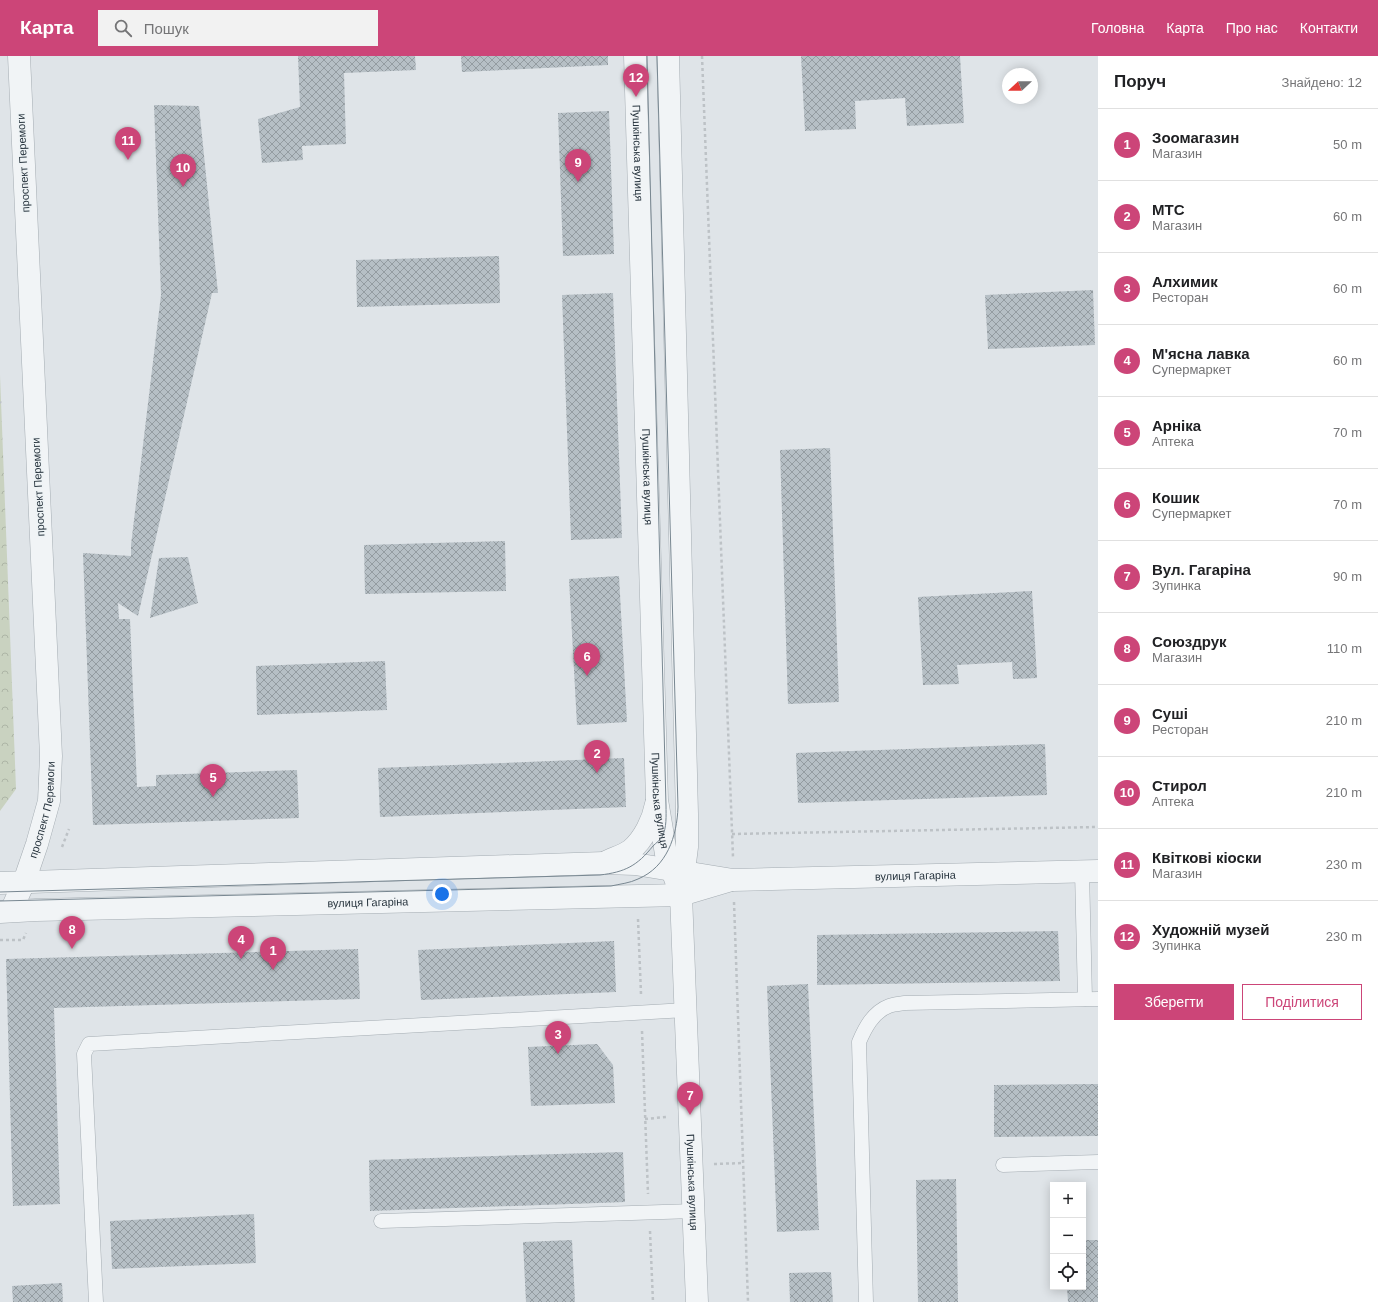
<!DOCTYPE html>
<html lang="uk">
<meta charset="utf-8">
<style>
body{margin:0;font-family:Arial,sans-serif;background:#f2f2f2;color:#202124}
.controls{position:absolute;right:12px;bottom:12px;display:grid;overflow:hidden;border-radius:0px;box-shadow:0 2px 10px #0003}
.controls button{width:36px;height:36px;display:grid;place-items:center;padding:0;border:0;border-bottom:1px solid #e0e0e0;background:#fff;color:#202124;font:20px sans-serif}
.compass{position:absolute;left:1002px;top:12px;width:36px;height:36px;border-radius:50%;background:#fff;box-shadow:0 2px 10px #0003;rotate:248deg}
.you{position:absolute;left:442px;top:838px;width:14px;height:14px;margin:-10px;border:3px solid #fff;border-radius:50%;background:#1a73e8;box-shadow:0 0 0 6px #1a73e833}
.badge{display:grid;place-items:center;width:26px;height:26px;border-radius:50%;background:#cc4578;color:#fff;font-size:13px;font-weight:700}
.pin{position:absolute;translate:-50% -33px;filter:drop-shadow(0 1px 2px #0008)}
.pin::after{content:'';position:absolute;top:21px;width:14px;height:12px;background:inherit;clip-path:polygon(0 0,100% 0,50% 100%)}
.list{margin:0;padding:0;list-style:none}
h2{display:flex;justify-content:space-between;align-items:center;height:52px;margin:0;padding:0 16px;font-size:17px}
h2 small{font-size:13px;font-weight:400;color:#757577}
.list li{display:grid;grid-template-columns:26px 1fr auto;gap:12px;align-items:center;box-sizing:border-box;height:72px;padding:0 16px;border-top:1px solid #e0e0e0}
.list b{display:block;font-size:15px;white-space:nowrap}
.list p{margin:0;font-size:13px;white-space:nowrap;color:#757577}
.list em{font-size:13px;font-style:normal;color:#757577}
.actions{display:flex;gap:8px;padding:12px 16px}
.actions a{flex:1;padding:9px 0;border:1px solid #cc4578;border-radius:0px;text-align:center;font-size:14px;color:#cc4578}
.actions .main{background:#cc4578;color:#fff}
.icon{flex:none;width:22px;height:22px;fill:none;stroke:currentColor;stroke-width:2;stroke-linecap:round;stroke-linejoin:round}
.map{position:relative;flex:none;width:1098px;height:1246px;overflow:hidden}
header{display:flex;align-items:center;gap:24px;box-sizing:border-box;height:56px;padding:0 20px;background:#cc4578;color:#fff}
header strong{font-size:19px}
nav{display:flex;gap:22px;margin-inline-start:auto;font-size:14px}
.search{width:280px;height:36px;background:#f2f2f2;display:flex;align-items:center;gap:10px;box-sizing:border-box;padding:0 14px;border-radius:0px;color:#757577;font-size:15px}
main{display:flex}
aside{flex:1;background:#fff}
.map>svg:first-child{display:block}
.park{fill:url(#park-crowns)}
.building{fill:url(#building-cross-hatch)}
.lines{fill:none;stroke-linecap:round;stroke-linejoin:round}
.lane-casing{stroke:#a4acb2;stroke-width:15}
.street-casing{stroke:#a4acb2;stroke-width:23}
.path{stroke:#bdc2c6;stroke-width:2.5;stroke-dasharray:3 3;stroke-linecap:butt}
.lane{stroke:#f1f4f6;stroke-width:14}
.street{stroke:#f1f4f6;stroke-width:22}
.tram{stroke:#788791;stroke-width:1}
.labels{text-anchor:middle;stroke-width:3;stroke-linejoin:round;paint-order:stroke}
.street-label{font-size:11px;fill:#28353f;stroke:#eef3f5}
</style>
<header>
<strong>Карта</strong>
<div class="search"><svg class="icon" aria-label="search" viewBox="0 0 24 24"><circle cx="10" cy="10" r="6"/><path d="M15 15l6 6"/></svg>Пошук</div>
<nav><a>Головна</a><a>Карта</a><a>Про нас</a><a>Контакти</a></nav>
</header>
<main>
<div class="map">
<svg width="1098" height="1246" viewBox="0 0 1098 1246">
<defs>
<pattern id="park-crowns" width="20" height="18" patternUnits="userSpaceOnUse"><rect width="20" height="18" fill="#c9d2c0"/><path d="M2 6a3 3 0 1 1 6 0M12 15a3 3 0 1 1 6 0" fill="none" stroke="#adb5a6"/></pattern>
<pattern id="building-cross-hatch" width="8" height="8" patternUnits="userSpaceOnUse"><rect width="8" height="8" fill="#b6bfc5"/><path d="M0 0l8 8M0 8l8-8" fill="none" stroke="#949ca1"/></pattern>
</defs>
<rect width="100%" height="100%" fill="#dfe4e8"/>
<path class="park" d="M0,319L16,733L0,755Z"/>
<g class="building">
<path d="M298,0H415L416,14L344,17L346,88L302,90L303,104L262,107L258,63L300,51Z"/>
<path d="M461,0H608V9L462,16Z"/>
<path d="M801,0H960L964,67L907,70L905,42L855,45L856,73L805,75Z"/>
<path d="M154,49L199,50L218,237H212L138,560L118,547L119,563H130L137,731L156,730V719L297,714L299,762L93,769L83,497L131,500V489L161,239Z"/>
<path d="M609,55L614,198L563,200L558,57Z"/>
<path d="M499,200L500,247L357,251L356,204Z"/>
<path d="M1093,234L1095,289L988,293L985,239Z"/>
<path d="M613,237L622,482L571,484L562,239Z"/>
<path d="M830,392L839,646L788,648L780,394Z"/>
<path d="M505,485L506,535L365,538L364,489Z"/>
<path d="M188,501L198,547L150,562L159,502Z"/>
<path d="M619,520L627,666L577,669L569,523Z"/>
<path d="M1032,535L1037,622L1013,623L1012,606L957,609L959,628L923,629L918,541Z"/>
<path d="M385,605L387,654L257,659L256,610Z"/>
<path d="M1045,688L1047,739L798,747L796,697Z"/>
<path d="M624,702L626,751L380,761L378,712Z"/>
<path d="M1058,875L1060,925L817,929V879Z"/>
<path d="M614,885L616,936L421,944L418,894Z"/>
<path d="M358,893L360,943L54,952L60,1148L13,1150L6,903Z"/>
<path d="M808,928L819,1174L777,1176L767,930Z"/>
<path d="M597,988L613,1009L615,1047L531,1050L528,991Z"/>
<path d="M1098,1028V1080L994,1081V1029Z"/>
<path d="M623,1096L625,1146L370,1155L369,1104Z"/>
<path d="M956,1123L958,1246H918L916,1124Z"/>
<path d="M254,1158L256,1207L112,1213L110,1165Z"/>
<path d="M572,1184L575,1246H526L523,1186Z"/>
<path d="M1083,1184H1098V1246H1068L1067,1231H1083Z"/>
<path d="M831,1216L833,1246H790L789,1217Z"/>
<path d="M62,1227L63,1246H13L12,1230Z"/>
</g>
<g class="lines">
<defs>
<g id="lane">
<path d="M1082,815L1085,943"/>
<path d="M1003,1109L1098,1106"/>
<path d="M381,1165L694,1155"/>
<path d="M96,1246L84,998L89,988L686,954"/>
<path d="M866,1246L859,986C865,972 873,956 889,950C894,948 899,948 905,947L1098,943"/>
</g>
<g id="street">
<path id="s1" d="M635,0L657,744L666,798L676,825"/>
<path id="s2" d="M668,0L687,758V791L681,839L697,1246"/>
<path d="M606,806C614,802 624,799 631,794C644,783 653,764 656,748"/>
<path id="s3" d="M0,827L604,807L635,808L733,824L1098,815"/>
<path id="s4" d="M11,855L24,826L37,788L49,745L51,700L19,0"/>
<path id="s5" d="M0,856L36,854L681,839L728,825"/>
</g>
</defs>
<use href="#lane" class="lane-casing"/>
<use href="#street" class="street-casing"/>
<g class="path">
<path d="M702,0L733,801"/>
<path d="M0,346L1,347"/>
<path d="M732,778L1098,771"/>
<path d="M62,791L69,773"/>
<path d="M734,846L748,1246"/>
<path d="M638,863L641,938"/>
<path d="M0,884H23L26,877"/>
<path d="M642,975L648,1138"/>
<path d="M645,1063L666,1061"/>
<path d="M714,1108L743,1107"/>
<path d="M650,1175L653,1246"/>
</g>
<use href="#lane" class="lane"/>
<use href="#street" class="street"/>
<g class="tram">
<path d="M0,836L600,819C625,816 637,810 653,790C656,787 660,784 662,781C667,772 666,759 666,750L647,0"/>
<path d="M0,845L611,830C620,828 630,827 638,823C667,811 677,780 678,751L657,0"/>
</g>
</g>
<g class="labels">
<g class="street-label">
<text dy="4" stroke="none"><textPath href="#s1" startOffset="97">Пушкінська вулиця</textPath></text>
<text transform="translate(23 107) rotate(-93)" y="4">проспект Перемоги</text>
<text dy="4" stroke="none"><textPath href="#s1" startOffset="421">Пушкінська вулиця</textPath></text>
<text transform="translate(38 431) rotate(-93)" y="4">проспект Перемоги</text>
<text dy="4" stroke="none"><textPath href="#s1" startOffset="745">Пушкінська вулиця</textPath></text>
<text dy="4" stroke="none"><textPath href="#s4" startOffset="107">проспект Перемоги</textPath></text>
<text dy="4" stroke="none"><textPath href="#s3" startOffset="917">вулиця Гагаріна</textPath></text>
<text dy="4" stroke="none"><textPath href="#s5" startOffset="368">вулиця Гагаріна</textPath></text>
<text dy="4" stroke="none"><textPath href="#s2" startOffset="1127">Пушкінська вулиця</textPath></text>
</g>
</g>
</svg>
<div class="controls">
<button>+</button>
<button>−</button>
<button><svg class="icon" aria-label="locate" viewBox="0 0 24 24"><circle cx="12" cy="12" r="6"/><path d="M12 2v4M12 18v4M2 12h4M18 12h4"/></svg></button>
</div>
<svg class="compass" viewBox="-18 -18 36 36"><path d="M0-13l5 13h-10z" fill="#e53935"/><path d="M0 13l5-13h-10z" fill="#757577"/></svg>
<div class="you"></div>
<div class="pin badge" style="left:273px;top:914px">1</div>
<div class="pin badge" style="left:597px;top:717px">2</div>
<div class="pin badge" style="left:558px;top:998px">3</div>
<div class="pin badge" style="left:241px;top:903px">4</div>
<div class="pin badge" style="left:213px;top:741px">5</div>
<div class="pin badge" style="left:587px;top:620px">6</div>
<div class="pin badge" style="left:690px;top:1059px">7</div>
<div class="pin badge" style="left:72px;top:893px">8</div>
<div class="pin badge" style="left:578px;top:126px">9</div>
<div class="pin badge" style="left:183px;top:131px">10</div>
<div class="pin badge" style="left:128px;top:104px">11</div>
<div class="pin badge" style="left:636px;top:41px">12</div>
</div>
<aside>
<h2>Поруч<small>Знайдено: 12</small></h2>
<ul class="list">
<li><span class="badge">1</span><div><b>Зоомагазин</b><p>Магазин</p></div><em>50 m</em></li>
<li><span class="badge">2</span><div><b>МТС</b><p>Магазин</p></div><em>60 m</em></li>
<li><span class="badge">3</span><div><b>Алхимик</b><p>Ресторан</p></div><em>60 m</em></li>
<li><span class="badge">4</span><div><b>М'ясна лавка</b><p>Супермаркет</p></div><em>60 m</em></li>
<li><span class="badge">5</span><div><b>Арніка</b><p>Аптека</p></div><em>70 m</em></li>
<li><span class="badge">6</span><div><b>Кошик</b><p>Супермаркет</p></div><em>70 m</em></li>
<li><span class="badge">7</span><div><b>Вул. Гагаріна</b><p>Зупинка</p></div><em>90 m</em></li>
<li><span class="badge">8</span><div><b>Союздрук</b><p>Магазин</p></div><em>110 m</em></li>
<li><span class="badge">9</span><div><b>Суші</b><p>Ресторан</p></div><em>210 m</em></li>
<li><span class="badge">10</span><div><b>Стирол</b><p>Аптека</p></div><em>210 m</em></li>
<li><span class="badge">11</span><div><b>Квіткові кіоски</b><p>Магазин</p></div><em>230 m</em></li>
<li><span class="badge">12</span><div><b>Художній музей</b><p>Зупинка</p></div><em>230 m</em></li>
</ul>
<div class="actions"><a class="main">Зберегти</a><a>Поділитися</a></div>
</aside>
</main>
